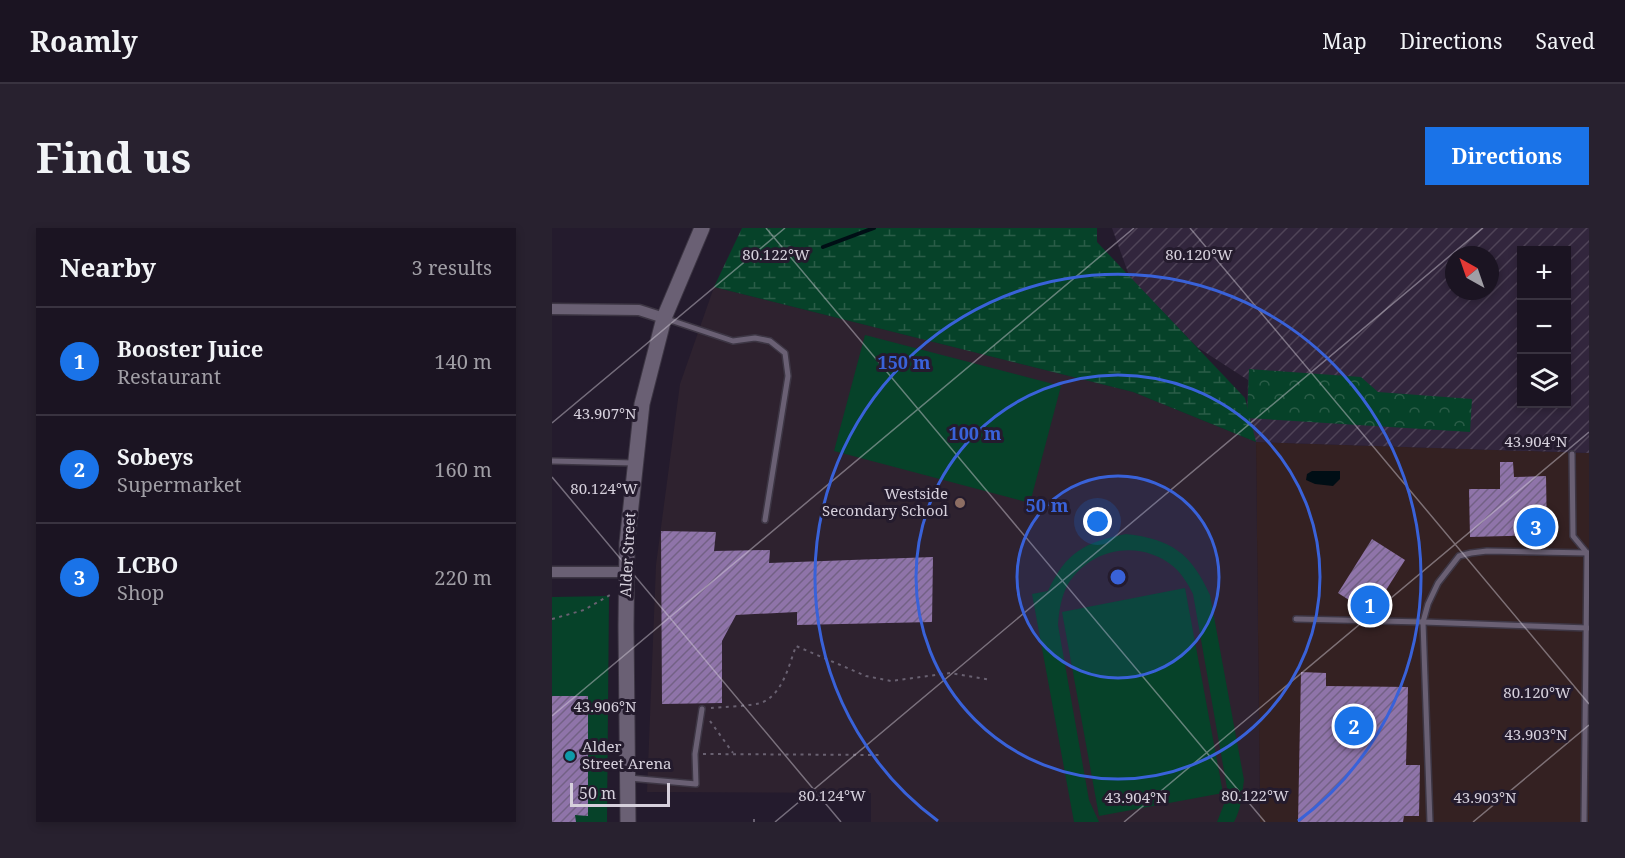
<!DOCTYPE html>
<meta charset="utf-8">
<style>
body{margin:0;font-family:"Noto Serif",serif;background:#28212f;color:#f1f3f6}
.controls{position:absolute;right:18px;top:18px;display:grid;overflow:hidden;border-radius:0px;box-shadow:0 3px 9px #0003}
.controls button{width:54px;height:54px;display:grid;place-items:center;padding:0;border:0;border-bottom:2px solid #393340;background:#1b1422;color:#f1f3f6;font:30px sans-serif}
.compass{position:absolute;left:893px;top:18px;width:54px;height:54px;border-radius:50%;background:#1b1422;box-shadow:0 3px 9px #0003;rotate:320deg}
.scale{position:absolute;left:18px;bottom:15px;width:100px;box-sizing:border-box;padding-left:6px;border:3px solid #d6d0dc;border-top:0;font-size:16px;line-height:21px;white-space:nowrap;color:#d6d0dc;-webkit-text-stroke:4px #241b2d;paint-order:stroke}
.you{position:absolute;left:546px;top:294px;width:21px;height:21px;margin:-15px;border:4px solid #fff;border-radius:50%;background:#1a73e8;box-shadow:0 0 0 9px #1a73e833}
.badge{display:grid;place-items:center;width:39px;height:39px;border-radius:50%;background:#1a73e8;color:#fff;font-size:20px;font-weight:700}
.pin{position:absolute;translate:-50% -50%;border:3px solid #fff;box-shadow:0 2px 6px #0006}
.list{margin:0;padding:0;list-style:none}
h2{display:flex;justify-content:space-between;align-items:center;height:78px;margin:0;padding:0 24px;font-size:26px}
h2 small{font-size:20px;font-weight:400;color:#a09ea5}
.list li{display:grid;grid-template-columns:39px 1fr auto;gap:18px;align-items:center;box-sizing:border-box;height:108px;padding:0 24px;border-top:2px solid #393340}
.list b{display:block;font-size:22px;white-space:nowrap}
.list p{margin:0;font-size:20px;white-space:nowrap;color:#a09ea5}
.list em{font-size:20px;font-style:normal;color:#a09ea5}
.icon{flex:none;width:33px;height:33px;fill:none;stroke:currentColor;stroke-width:2;stroke-linecap:round;stroke-linejoin:round}
.map{position:relative;flex:none;width:1037px;height:594px;overflow:hidden;border-radius:0px}
header{display:flex;align-items:center;gap:36px;box-sizing:border-box;height:84px;padding:0 30px;background:#1b1422;border-bottom:2px solid #393340}
header strong{font-size:28px}
nav{display:flex;gap:33px;margin-inline-start:auto;font-size:21px}
.intro{display:flex;align-items:center;justify-content:space-between;box-sizing:border-box;height:144px;padding:0 36px}
h1{margin:0;font-size:42px}
.button{padding:15px 27px;border-radius:0px;background:#1a73e8;color:#fff;font-size:21px;font-weight:700}
main{display:flex;gap:36px;padding:0 36px}
aside{flex:1;background:#1b1422;border-radius:0px;box-shadow:0 3px 9px #0003}
.map>svg:first-child{display:block}
.commercial{fill:#342122}
.industrial{fill:url(#industrial-furrows);fill-rule:evenodd}
.education{fill:#2e222f}
.forest{fill:url(#forest-crowns)}
.wetland{fill:url(#wetland-marsh)}
.park{fill:#064229}
.water{fill:#000e15}
.lines{fill:none;stroke-linecap:round;stroke-linejoin:round}
.stream{stroke:#000e15;stroke-width:4}
.building{fill:url(#building-hatch)}
.lane-casing{stroke:#3d3644;stroke-width:8}
.street-casing{stroke:#3d3644;stroke-width:13}
.secondary-casing{stroke:#3d3644;stroke-width:17}
.path{stroke:#696171;stroke-width:2;stroke-dasharray:3 4.5;stroke-linecap:butt}
.lane{stroke:#6a6074;stroke-width:5}
.street{stroke:#6a6074;stroke-width:10}
.secondary{stroke:#6a6074;stroke-width:15}
.ticks{fill:none;stroke:#d6d0dc;stroke-width:1.5;stroke-opacity:0.45}
.ring{fill:none;stroke:#3962d9;stroke-width:3}
.education-dot{fill:#8d6e63;stroke:#241b2d;stroke-width:2}
.culture-dot{fill:#0f9aa8;stroke:#241b2d;stroke-width:2}
.labels{text-anchor:middle;stroke-width:6;stroke-linejoin:round;paint-order:stroke}
.poi-label{font-size:15px;fill:#d6d0dc;stroke:#241b2d;text-anchor:end}
.street-label{font-size:15px;fill:#d6d0dc;stroke:#241b2d}
.ticks-label{font-size:15px;text-anchor:middle;fill:#d6d0dc;stroke:#241b2d;stroke-width:6;stroke-linejoin:round;paint-order:stroke}
.centre{fill:#3962d9;stroke:#241b2d;stroke-width:3}
.ring-label{font-size:18px;text-anchor:middle;font-weight:bold;fill:#3962d9;stroke:#241b2d;stroke-width:6;stroke-linejoin:round;paint-order:stroke}
</style>
<header>
<strong>Roamly</strong>
<nav><a>Map</a><a>Directions</a><a>Saved</a></nav>
</header>
<div class="intro"><h1>Find us</h1><a class="button">Directions</a></div>
<main>
<aside>
<h2>Nearby<small>3 results</small></h2>
<ul class="list">
<li><span class="badge">1</span><div><b>Booster Juice</b><p>Restaurant</p></div><em>140 m</em></li>
<li><span class="badge">2</span><div><b>Sobeys</b><p>Supermarket</p></div><em>160 m</em></li>
<li><span class="badge">3</span><div><b>LCBO</b><p>Shop</p></div><em>220 m</em></li>
</ul>
</aside>
<div class="map">
<svg width="1037" height="594" viewBox="0 0 1037 594">
<defs>
<pattern id="industrial-furrows" width="10" height="10" patternUnits="userSpaceOnUse" patternTransform="scale(1.5)"><rect width="10" height="10" fill="#32263d"/><path d="M-1 1l2-2M0 10L10 0M9 11l2-2" fill="none" stroke="#4f4458"/></pattern>
<pattern id="forest-crowns" width="20" height="18" patternUnits="userSpaceOnUse" patternTransform="scale(1.5)"><rect width="20" height="18" fill="#064229"/><path d="M2 6a3 3 0 1 1 6 0M12 15a3 3 0 1 1 6 0" fill="none" stroke="#2a5c47"/></pattern>
<pattern id="wetland-marsh" width="20" height="14" patternUnits="userSpaceOnUse" patternTransform="scale(1.5)"><rect width="20" height="14" fill="#064229"/><path d="M1 5h8M5 5V1M11 12h8M15 12V8" fill="none" stroke="#2a5c47"/></pattern>
<pattern id="building-hatch" width="6" height="6" patternUnits="userSpaceOnUse" patternTransform="scale(1.5)"><rect width="6" height="6" fill="#8f74a9"/><path d="M-1 1l2-2M0 6l6-6M5 7l2-2" fill="none" stroke="#736185"/></pattern>
</defs>
<rect width="100%" height="100%" fill="#241b2d"/>
<path class="commercial" d="M704,214L1037,225V594H708Z"/>
<path class="industrial" d="M560,0H1037V225L704,214L695,190L696,152L645,119L578,50ZM969,22H1014V176H969ZM902,27H938V63H902Z"/>
<path class="education" d="M162,59L581,164L704,214L708,594H319V565L95,564L104,337L128,156Z"/>
<path class="forest" d="M697,141L809,149L826,164L920,171L918,204L695,190Z"/>
<path class="wetland" d="M190,0H545V14L693,170L704,214L581,164L162,59Z"/>
<g class="park">
<path d="M313,107L509,158L478,275L282,223Z"/>
<path d="M574,306C619,311 639,325 658,367L692,552C690,566 689,582 682,594H665L674,571L675,560L641,366C636,356 630,346 622,339C589,311 539,319 516,356C509,369 507,383 506,397L537,572L547,594H522L480,366L496,363C514,324 533,314 574,306Z"/>
<path d="M633,360L671,565L547,588L510,384Z"/>
<path d="M57,368L55,594H0V369Z"/>
</g>
<path class="water" d="M760,243H788V251L781,258L763,256L754,252L755,246Z"/>
<g class="lines">
<path class="stream" d="M271,19L322,0"/>
</g>
<g class="building">
<path d="M948,234H961L962,249L994,248L995,307L918,309L917,261H948Z"/>
<path d="M109,303L164,304L162,323L218,322L217,335L381,329L380,394L245,397V384L184,387L170,413V475L110,476Z"/>
<path d="M820,311L853,332L819,386L786,365Z"/>
<path d="M749,444L774,445V458L856,459L854,537H868L867,588H852L851,594H746Z"/>
<path d="M0,468H36V588L23,587L24,594H0Z"/>
</g>
<g class="lines">
<defs>
<g id="lane">
<path d="M115,91L181,113L203,110L218,113L233,125L236,148L213,292"/>
<path d="M1020,226L1021,308L1035,325L1032,594"/>
<path d="M0,233L82,235"/>
<path d="M744,391L871,394L1036,400"/>
<path d="M77,550L144,556L143,526L150,481"/>
<path d="M878,594L871,394L876,376L886,355L907,328L919,325L935,323L1037,325"/>
</g>
<g id="street">
<path d="M0,81L87,82L112,90"/>
<path d="M0,344H74"/>
</g>
<path id="secondary" d="M76,594L74,398L75,315L90,176L112,90L150,0"/>
</defs>
<use href="#lane" class="lane-casing"/>
<use href="#street" class="street-casing"/>
<use href="#secondary" class="secondary-casing"/>
<g class="path">
<path d="M0,391L32,382L58,367"/>
<path d="M159,480C170,479 203,478 211,474C231,465 237,437 244,418L314,448L339,453L398,445L439,452"/>
<path d="M158,493L181,525"/>
<path d="M151,526L327,527"/>
<path d="M202,594V590"/>
</g>
<use href="#lane" class="lane"/>
<use href="#street" class="street"/>
<use href="#secondary" class="secondary"/>
</g>
<path class="ticks" d="M214,0L713,594M638,0L1037,476M0,195L233,0M0,249L289,594M0,488L582,0M223,594L931,0M572,594L1037,204M921,594L1037,497"/>
<circle cx="566" cy="349" r="101" fill="#3962d9" fill-opacity=".12"/>
<g class="ring">
<circle cx="566" cy="349" r="101"/>
<circle cx="566" cy="349" r="202"/>
<path d="M386 593A303 303 0 1 1 746 593"/>
</g>
<circle class="education-dot" cx="408" cy="275" r="6"/>
<circle class="culture-dot" cx="18" cy="528" r="6"/>
<g class="labels">
<g class="poi-label">
<text x="396" y="271">Westside<tspan x="396" dy="17">Secondary School</tspan></text>
<text x="30" y="524" text-anchor="start">Alder<tspan x="30" dy="17">Street Arena</tspan></text>
</g>
<g class="street-label">
<text transform="translate(76 327) rotate(-87)" y="5">Alder Street</text>
</g>
</g>
<g class="ticks-label">
<text x="224" y="32">80.122°W</text>
<text x="647" y="32">80.120°W</text>
<text x="53" y="191">43.907°N</text>
<text x="984" y="219">43.904°N</text>
<text x="52" y="266">80.124°W</text>
<text x="985" y="470">80.120°W</text>
<text x="53" y="484">43.906°N</text>
<text x="984" y="512">43.903°N</text>
<text x="280" y="573">80.124°W</text>
<text x="703" y="573">80.122°W</text>
<text x="584" y="575">43.904°N</text>
<text x="933" y="575">43.903°N</text>
</g>
<circle cx="566" cy="349" r="9" class="centre"/>
<g class="ring-label">
<text x="352" y="141">150 m</text>
<text x="423" y="212">100 m</text>
<text x="495" y="284">50 m</text>
</g>
</svg>
<div class="controls">
<button>+</button>
<button>−</button>
<button><svg class="icon" aria-label="layers" viewBox="0 0 24 24"><path d="M12 4l9 5-9 5-9-5zM3 14l9 5 9-5"/></svg></button>
</div>
<svg class="compass" viewBox="-18 -18 36 36"><path d="M0-13l5 13h-10z" fill="#e53935"/><path d="M0 13l5-13h-10z" fill="#a09ea5"/></svg>
<div class="scale">50 m</div>
<div class="you"></div>
<div class="pin badge" style="left:818px;top:377px">1</div>
<div class="pin badge" style="left:802px;top:498px">2</div>
<div class="pin badge" style="left:984px;top:299px">3</div>
</div>
</main>
